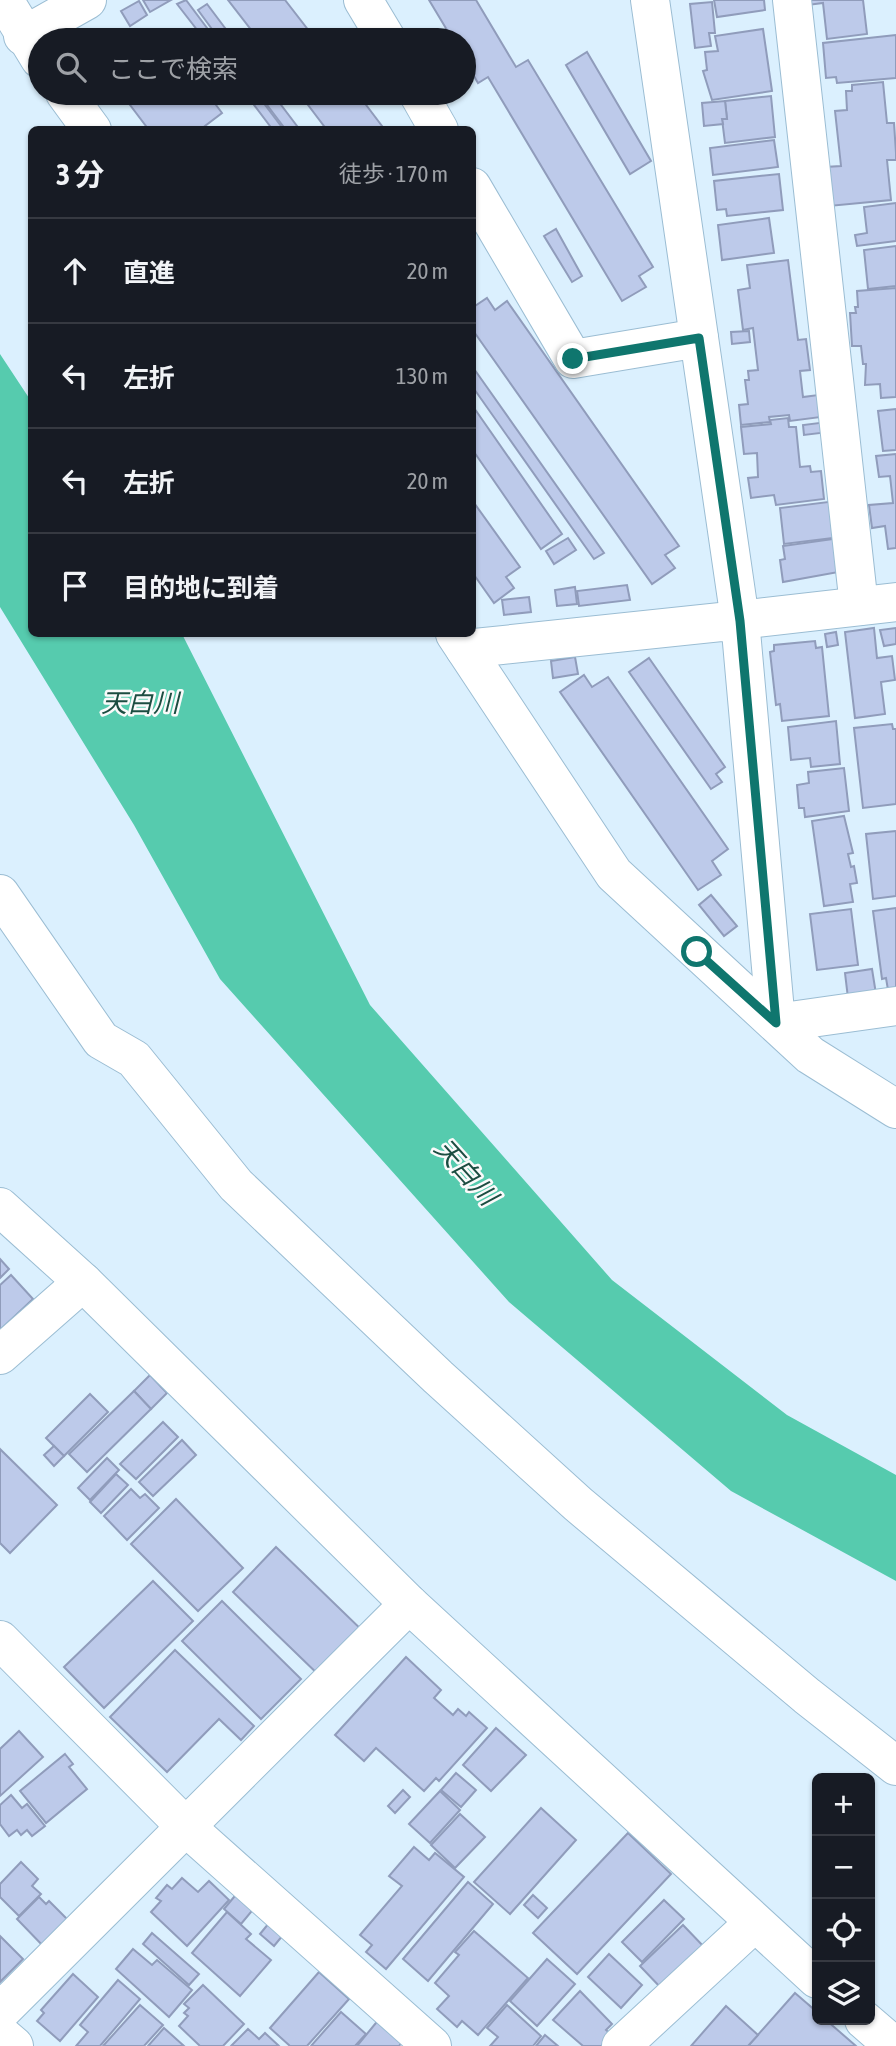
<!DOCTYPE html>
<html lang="ja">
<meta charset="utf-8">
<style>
body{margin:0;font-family:"Asap Condensed","Noto Sans JP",sans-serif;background:#242831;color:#f1f3f6}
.controls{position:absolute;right:21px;bottom:21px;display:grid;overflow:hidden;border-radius:10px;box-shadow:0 2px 5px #0004}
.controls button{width:63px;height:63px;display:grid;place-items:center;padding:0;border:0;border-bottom:2px solid #363941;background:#171b24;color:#f1f3f6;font:35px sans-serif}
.stop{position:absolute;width:21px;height:21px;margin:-16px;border:5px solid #0f766e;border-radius:50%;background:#fff}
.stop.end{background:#0f766e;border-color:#fff;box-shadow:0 2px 7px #0008}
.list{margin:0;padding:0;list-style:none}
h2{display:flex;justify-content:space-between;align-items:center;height:91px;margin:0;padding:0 28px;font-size:30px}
h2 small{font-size:23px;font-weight:400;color:#9ea1a6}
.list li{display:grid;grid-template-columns:46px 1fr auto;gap:21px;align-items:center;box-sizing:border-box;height:105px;padding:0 28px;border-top:2px solid #363941}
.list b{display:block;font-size:26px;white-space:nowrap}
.list em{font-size:23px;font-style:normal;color:#9ea1a6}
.icon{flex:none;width:38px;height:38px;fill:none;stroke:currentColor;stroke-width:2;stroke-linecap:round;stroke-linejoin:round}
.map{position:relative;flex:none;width:896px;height:2046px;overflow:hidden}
.search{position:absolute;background:#171b24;box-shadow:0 2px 5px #0004;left:28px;top:28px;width:448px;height:77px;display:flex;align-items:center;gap:18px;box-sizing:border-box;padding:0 24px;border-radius:38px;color:#9ea1a6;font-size:26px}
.panel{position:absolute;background:#171b24;box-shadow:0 2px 5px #0004;left:28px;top:126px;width:448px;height:511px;border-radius:10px}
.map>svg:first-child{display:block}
.water{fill:#56cbae}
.building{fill:#bdcaea;stroke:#909cbb;stroke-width:2}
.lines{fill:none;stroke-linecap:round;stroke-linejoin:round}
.minor-casing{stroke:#9bbdd3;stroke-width:40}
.minor{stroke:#fff;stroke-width:38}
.route{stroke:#0f766e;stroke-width:9}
.labels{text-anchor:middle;stroke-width:5;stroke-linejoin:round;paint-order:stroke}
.water-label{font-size:26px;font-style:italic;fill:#1b4d41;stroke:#fafafa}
</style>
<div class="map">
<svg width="896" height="2046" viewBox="0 0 896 2046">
<rect width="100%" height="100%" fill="#dbf0fe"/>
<path class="water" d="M0,354L31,401L32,634H182L370,1005L612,1280L787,1415L896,1475V1581L731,1491L509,1302L220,979L134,825L0,607Z"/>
<g class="building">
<path d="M143,0H171L150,12Z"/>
<path d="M186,0L216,40H205L177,4Z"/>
<path d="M228,0H285L316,40H259Z"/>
<path d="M429,0H476L516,67L528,60L653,267L639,276L646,287L622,301L488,77L478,83L464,59V40H453Z"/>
<path d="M714,0H764L765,10L717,17Z"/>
<path d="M807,0H863L867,34L827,39L823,3L808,5Z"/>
<path d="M139,1L147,15L130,26L121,11Z"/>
<path d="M712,2L715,33H709L711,46L695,48L690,4Z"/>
<path d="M207,4L234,40H220L198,10Z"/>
<path d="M763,29L772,91L712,100L703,71L707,70L705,52L718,51L715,36Z"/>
<path d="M160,32L166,40H149Z"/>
<path d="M896,35V78L837,83L836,77L826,78L823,43Z"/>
<path d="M587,52L651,161L630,174L566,65Z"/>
<path d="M883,82L887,123H894L896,153V160H887L891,200L829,206L825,167L841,166L835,111L847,110L846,91H852V85Z"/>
<path d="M121,93H207L222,113L205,126L208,130H149Z"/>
<path d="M245,93H256L284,130H273Z"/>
<path d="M258,93H272L300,130H286Z"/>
<path d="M299,93H357L385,130H327Z"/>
<path d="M771,96L775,137L725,143L722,119H727L725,101Z"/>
<path d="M725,101L727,119H722L723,124L704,126L702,103Z"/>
<path d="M774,140L778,167L713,175L710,148Z"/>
<path d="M779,174L783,210L727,216L726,209L717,210L714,181Z"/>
<path d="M896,203V241L857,246L855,235L867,233L864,207Z"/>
<path d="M769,218L774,253L722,260L718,225Z"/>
<path d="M556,229L582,276L572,282L544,236Z"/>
<path d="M896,246V286L868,289L864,250Z"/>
<path d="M788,260L798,340L806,339L810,370L800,371L803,397L818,395L821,417L790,421L789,415L769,417L770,422L741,425L739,405L748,404L745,380H749L748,371L758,370L753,328L743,330L738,290L750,288L747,265Z"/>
<path d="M896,288V397L881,398L880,384L865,385L866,364H863L861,346H852L850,313H856L855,307H858L857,291Z"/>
<path d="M487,298L495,310L507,301L679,546L665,555L675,568L652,584L472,329V308Z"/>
<path d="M749,331L750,342L732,344L731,332Z"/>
<path d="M472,366L604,553L594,559L472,386Z"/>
<path d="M472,405L562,534L541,549L472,449Z"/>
<path d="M896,409V450L883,451L878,411Z"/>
<path d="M788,418L789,427H796L800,467L810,466L811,472L821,471L824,499L776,505L774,495L751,498L748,478L758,477L757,453L744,454L741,427L771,424L770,420Z"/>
<path d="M827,422L829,432L804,435L803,425Z"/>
<path d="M896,454V548L888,549L885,526L872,528L869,505L893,503L890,476L879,477L876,456Z"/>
<path d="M472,500L520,567L506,577L514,588L494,603L472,572Z"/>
<path d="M836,501L841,537L784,544L780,508Z"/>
<path d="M568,538L576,550L554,564L546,551Z"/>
<path d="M840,538L844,571L783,582L780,560L785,559L783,546Z"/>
<path d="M627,585L630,600L579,606L577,591Z"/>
<path d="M575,587L577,604L557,606L555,590Z"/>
<path d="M529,597L531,612L504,615L502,600Z"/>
<path d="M874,628L877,658L892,656L895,680L881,682L885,714L855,718L845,632Z"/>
<path d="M896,628V644L884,646L880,630Z"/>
<path d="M836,632L838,645L827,647L825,634Z"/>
<path d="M815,641L816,648L822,647L829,716L782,721L780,704L776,705L770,652L774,651V645Z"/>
<path d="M575,657L578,674L553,678L551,661Z"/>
<path d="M649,658L725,767L716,774L722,782L711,789L629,672Z"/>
<path d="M584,675L592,687L608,677L728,849L712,861L721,875L698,890L560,692Z"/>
<path d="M836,721L840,764L811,767L810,758L791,760L788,727Z"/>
<path d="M892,724L893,729H896V804L863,808L854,728Z"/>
<path d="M844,768L849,811L805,817L804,808H799L797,785L809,783L808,772Z"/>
<path d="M844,816L853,853L848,854L851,867L854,866L857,883L850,884L853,902L824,906L812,821Z"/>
<path d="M896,831V896L873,899L866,834Z"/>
<path d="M711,895L737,926L724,936L699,905Z"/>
<path d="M896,908V989L888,990L886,978L882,979L873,911Z"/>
<path d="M851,909L858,965L817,970L810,914Z"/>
<path d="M872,969L876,994L848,998L845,973Z"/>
<path d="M0,1259L9,1269L0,1278Z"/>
<path d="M11,1275L33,1299L0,1330V1285Z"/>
<path d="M150,1375L167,1393L151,1409L134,1391Z"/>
<path d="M134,1391L151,1409L87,1472L69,1454Z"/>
<path d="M90,1394L108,1412L64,1456L46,1438Z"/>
<path d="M163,1422L178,1437L136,1479L120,1464Z"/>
<path d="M182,1440L196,1455L153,1496L139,1482Z"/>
<path d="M54,1446L64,1456L54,1466L44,1455Z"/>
<path d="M0,1449L57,1505L10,1553L0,1543Z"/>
<path d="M107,1458L119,1470L90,1500L78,1488Z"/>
<path d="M116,1474L128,1485L101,1513L90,1502Z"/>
<path d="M131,1489L140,1498L145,1494L159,1508L127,1540L104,1516Z"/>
<path d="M176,1499L243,1568L198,1611L131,1544Z"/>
<path d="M276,1547L368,1636L325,1681L233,1592Z"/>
<path d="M153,1581L193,1621L104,1708L64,1667Z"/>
<path d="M222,1601L301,1679L261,1719L182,1641Z"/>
<path d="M175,1650L254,1726L241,1740L219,1719L167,1772L110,1717Z"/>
<path d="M406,1657L441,1690L434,1698L453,1715L458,1709L466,1716L469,1712L487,1728L439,1781L436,1778L424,1791L376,1748L364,1761L335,1735Z"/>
<path d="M496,1728L526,1755L491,1791L463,1765Z"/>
<path d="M19,1731L43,1757L0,1796V1749Z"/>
<path d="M65,1754L73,1764L69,1767L87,1789L46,1823L20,1791Z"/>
<path d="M456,1773L476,1790L461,1807L441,1790Z"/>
<path d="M403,1790L410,1797L395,1813L388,1806Z"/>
<path d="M440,1791L460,1810L430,1843L409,1824Z"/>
<path d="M11,1795L22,1808L27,1804L45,1826L32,1836L27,1830L21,1835L17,1830L9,1836L0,1824V1805Z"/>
<path d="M541,1808L576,1840L510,1914L474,1882Z"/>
<path d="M460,1814L485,1837L455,1868L431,1845Z"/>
<path d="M628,1833L671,1874L577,1974L533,1933Z"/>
<path d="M414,1847L429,1860L435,1853L464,1877L386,1969L366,1952L372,1945L360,1935L402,1886L389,1876Z"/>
<path d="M21,1862L38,1879L32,1886L41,1894L19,1916L0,1897V1884Z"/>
<path d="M182,1878L198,1892L209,1881L229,1900L187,1946L151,1912L161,1901L156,1898L167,1885L172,1889Z"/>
<path d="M468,1882L493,1904L428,1981L403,1959Z"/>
<path d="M239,1891L256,1906L241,1924L224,1909Z"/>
<path d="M533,1895L547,1908L538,1918L524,1905Z"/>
<path d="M39,1897L46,1904L49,1901L71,1923L46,1949L17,1919Z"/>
<path d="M664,1900L684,1919L642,1962L622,1942Z"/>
<path d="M227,1912L251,1934L246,1939L271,1960L240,1996L192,1953Z"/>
<path d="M269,1923L283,1935L274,1946L260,1934Z"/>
<path d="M683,1925L706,1949L663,1990L640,1966Z"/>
<path d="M474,1931L528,1978L478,2035L462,2021L457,2027L437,2009L449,1996L435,1983L459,1955L455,1952Z"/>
<path d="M152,1933L199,1974L189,1985L143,1944Z"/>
<path d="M0,1936L23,1959L0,1982Z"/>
<path d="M133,1949L152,1965L157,1960L192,1990L169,2017L116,1969Z"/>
<path d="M609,1954L642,1985L621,2008L588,1977Z"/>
<path d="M547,1959L575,1984L537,2026L510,2001Z"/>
<path d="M319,1972L349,1999L307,2046H290L270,2028Z"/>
<path d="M73,1974L98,1997L60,2041L37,2021L44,2013L41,2010Z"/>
<path d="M118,1980L140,1999L100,2046H76L88,2032L80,2025Z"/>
<path d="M203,1985L244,2024L223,2046H200L179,2026L188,2016L184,2013L189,2008L184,2004Z"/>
<path d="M580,1991L612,2024L606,2030L612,2035L602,2046H583L553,2020Z"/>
<path d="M795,1993L817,2012V2020H826L856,2046H748Z"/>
<path d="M140,2005L163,2025L144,2046H103Z"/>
<path d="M507,2005L541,2036L533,2046H490L498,2037L487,2028Z"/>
<path d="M726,2006L758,2035L748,2046H691Z"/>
<path d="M341,2012L366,2034L355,2046H311Z"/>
<path d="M380,2018L405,2038L399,2046H357Z"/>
<path d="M164,2028L184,2046H148Z"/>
<path d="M248,2029L259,2039L265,2033L279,2046H231Z"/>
<path d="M545,2035L558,2046H536Z"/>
</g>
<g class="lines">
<defs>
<g id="minor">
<path d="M4,0L40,59"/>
<path d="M363,0L387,40"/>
<path d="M650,0L740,620L896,602"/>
<path d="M792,0L859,606"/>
<path d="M23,36L87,0"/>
<path d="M65,93L92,130"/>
<path d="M418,93L439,130"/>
<path d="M472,187L573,359L699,338"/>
<path d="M455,634L614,874L810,1055L896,1109"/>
<path d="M465,649L740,620L776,1023L896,1006"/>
<path d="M0,894L101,1040L134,1059L236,1185L438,1377L578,1504L807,1696L896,1766"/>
<path d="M0,1207L83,1282L409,1604L817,1979"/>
<path d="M0,1355L83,1282"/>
<path d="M0,1640L186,1827L432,2046"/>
<path d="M0,2012L409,1604"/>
<path d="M864,2020L894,2046"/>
<path d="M0,2034L14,2046"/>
<path d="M621,2046L754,1923"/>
</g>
</defs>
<use href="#minor" class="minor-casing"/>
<use href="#minor" class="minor"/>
</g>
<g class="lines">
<path class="route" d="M573,359L699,338L740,621L776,1023L697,952"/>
</g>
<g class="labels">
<g class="water-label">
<text x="140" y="712">天白川</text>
<text transform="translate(466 1172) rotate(48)" y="9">天白川</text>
</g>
</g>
</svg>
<div class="controls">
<button>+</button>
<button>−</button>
<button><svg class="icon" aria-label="locate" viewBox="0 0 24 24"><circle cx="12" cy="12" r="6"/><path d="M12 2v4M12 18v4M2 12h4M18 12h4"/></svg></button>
<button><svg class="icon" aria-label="layers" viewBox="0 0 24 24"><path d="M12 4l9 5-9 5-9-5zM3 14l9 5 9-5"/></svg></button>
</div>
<div class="stop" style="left:697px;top:952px"></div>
<div class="stop end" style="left:573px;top:359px"></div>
<div class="search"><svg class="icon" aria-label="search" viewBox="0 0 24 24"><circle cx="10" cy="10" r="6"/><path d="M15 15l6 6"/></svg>ここで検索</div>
<section class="panel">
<h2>3 分<small>徒歩 · 170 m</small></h2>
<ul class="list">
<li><svg class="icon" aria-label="ahead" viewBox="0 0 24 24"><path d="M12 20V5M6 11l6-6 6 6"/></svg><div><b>直進</b></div><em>20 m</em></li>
<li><svg class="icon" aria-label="left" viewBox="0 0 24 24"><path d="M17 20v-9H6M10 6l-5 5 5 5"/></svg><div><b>左折</b></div><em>130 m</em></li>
<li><svg class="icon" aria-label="left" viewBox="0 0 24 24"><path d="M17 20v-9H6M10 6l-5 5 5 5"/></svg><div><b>左折</b></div><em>20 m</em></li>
<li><svg class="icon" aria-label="arrive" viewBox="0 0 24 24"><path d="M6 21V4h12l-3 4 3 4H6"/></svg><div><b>目的地に到着</b></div></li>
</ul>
</section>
</div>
